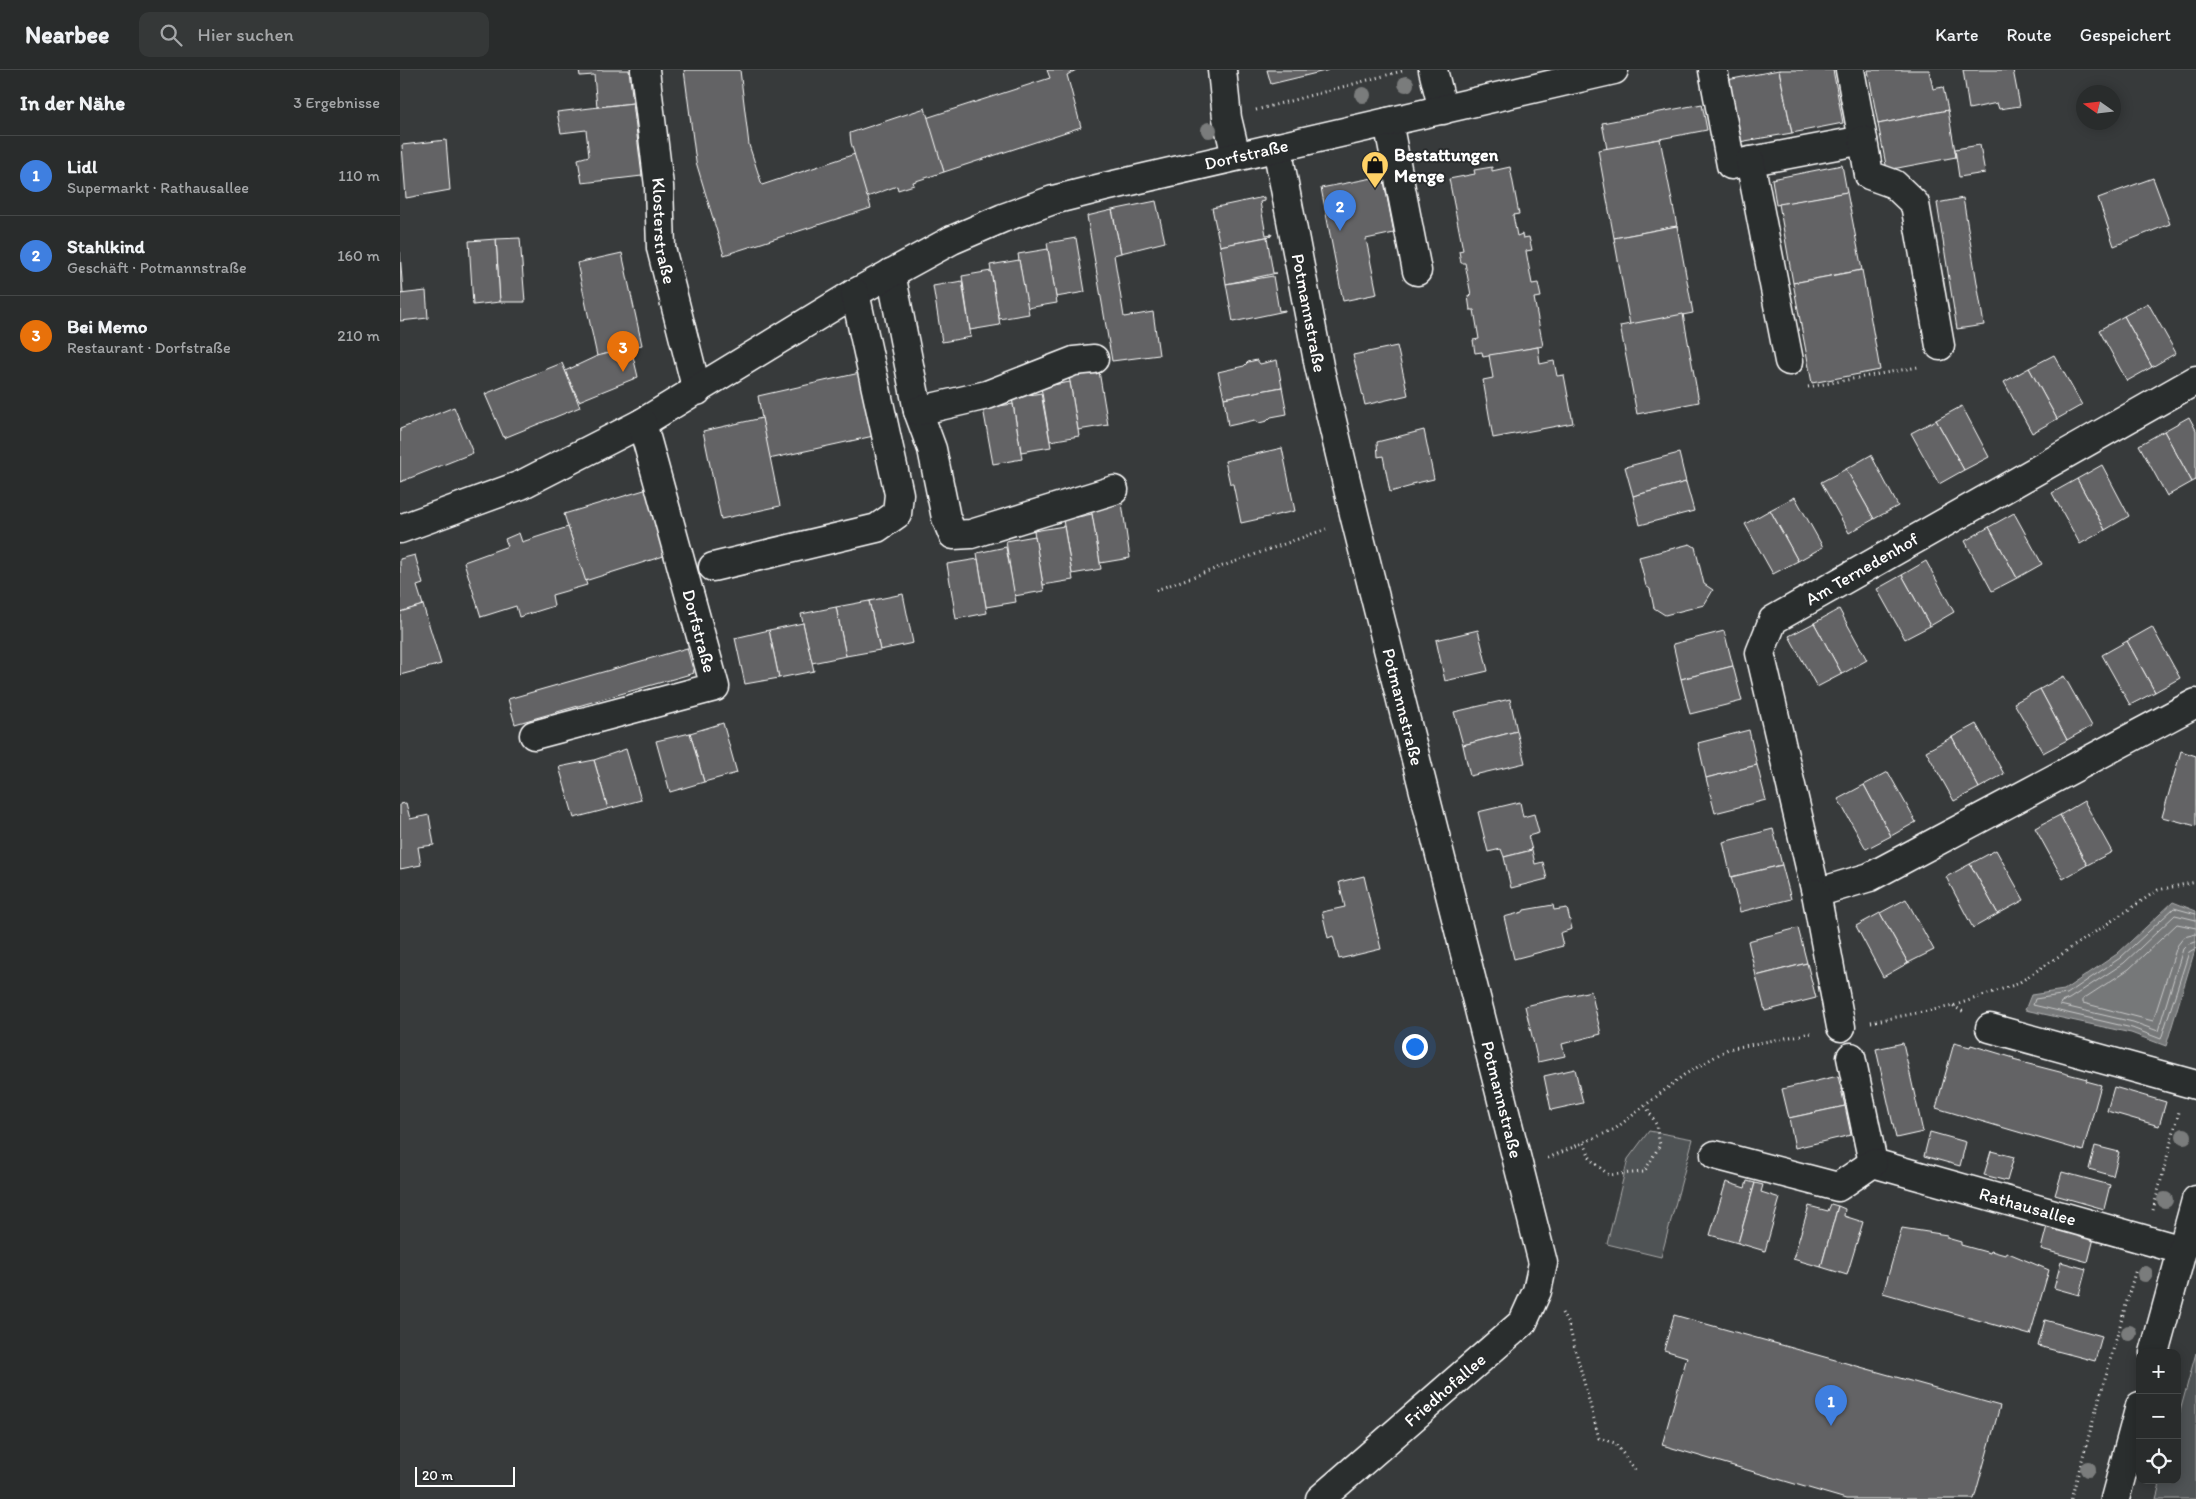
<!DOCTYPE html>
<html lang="de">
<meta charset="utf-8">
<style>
body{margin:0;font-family:Itim,sans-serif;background:#353838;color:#f1f3f6}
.controls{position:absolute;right:15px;bottom:15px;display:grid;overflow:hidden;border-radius:10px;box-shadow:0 2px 12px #0003}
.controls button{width:45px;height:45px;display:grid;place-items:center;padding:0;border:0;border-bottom:1px solid #454848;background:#292c2c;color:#f1f3f6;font:25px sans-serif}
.compass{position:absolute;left:1676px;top:15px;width:45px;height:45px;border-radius:50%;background:#292c2c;box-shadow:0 2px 12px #0003;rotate:284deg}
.scale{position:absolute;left:15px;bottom:12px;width:100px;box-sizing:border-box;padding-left:5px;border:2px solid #fff;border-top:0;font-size:14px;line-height:18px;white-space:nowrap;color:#fff;-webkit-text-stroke:4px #2a2d2e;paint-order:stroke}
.you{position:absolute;left:1014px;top:976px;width:18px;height:18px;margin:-12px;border:4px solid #fff;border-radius:50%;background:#1a73e8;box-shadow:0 0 0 8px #1a73e833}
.badge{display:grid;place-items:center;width:32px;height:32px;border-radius:50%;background:#db2777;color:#fff;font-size:16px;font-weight:700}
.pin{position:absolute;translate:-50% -41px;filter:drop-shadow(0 1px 2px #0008)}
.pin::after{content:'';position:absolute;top:26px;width:18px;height:15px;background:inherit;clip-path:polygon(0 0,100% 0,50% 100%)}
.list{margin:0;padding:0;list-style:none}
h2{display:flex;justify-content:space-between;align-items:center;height:65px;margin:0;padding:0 20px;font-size:21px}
h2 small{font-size:16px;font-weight:400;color:#a5a7a9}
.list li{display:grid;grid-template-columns:32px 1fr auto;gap:15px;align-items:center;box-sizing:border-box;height:80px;padding:0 20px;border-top:1px solid #454848}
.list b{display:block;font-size:19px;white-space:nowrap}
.list p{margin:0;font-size:16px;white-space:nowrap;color:#a5a7a9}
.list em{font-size:16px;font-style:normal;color:#a5a7a9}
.icon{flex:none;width:28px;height:28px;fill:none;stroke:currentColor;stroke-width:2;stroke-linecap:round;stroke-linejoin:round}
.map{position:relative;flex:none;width:1796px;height:1429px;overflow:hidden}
header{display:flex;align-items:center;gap:30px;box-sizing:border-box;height:70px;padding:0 25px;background:#292c2c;border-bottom:1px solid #454848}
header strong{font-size:24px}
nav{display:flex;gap:28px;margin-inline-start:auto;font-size:18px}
.search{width:350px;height:45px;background:#353838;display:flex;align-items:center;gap:12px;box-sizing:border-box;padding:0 18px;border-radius:10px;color:#a5a7a9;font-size:19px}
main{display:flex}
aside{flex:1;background:#292c2c}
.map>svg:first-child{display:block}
.green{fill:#505354;stroke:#a8a9aa}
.water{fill:#767879;stroke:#adaeaf}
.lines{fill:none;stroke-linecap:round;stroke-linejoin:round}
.shore{stroke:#c8c9c9;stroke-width:1}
.building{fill:#636465;stroke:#fff}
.minor-casing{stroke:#fff;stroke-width:31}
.major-casing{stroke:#fff;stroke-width:31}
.path{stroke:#fff;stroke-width:3;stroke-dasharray:1 4;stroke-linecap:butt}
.minor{stroke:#2a2d2e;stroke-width:28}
.major{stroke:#2a2d2e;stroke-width:28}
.tree{fill:#7a7c7c}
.labels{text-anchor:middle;stroke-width:4;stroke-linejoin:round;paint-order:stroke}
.street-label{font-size:18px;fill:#fff;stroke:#2a2d2e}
.poi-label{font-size:18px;font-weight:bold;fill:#fff;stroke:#2a2d2e;text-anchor:start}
</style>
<header>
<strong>Nearbee</strong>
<div class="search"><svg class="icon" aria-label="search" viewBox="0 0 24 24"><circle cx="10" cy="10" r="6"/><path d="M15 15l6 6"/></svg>Hier suchen</div>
<nav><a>Karte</a><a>Route</a><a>Gespeichert</a></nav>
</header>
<main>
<aside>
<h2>In der Nähe<small>3 Ergebnisse</small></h2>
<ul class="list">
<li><span class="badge" style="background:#3f7fe0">1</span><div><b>Lidl</b><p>Supermarkt · Rathausallee</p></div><em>110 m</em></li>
<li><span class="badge" style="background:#3f7fe0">2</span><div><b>Stahlkind</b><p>Geschäft · Potmannstraße</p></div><em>160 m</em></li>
<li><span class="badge" style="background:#e8710a">3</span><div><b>Bei Memo</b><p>Restaurant · Dorfstraße</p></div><em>210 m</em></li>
</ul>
</aside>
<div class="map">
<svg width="1796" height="1429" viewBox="0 0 1796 1429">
<rect width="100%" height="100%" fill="#373a3b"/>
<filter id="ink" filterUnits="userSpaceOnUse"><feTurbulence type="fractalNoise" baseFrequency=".02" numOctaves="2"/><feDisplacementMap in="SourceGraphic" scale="10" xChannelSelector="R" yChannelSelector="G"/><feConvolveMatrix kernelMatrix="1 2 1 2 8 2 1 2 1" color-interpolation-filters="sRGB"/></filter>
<g filter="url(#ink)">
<g class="green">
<path d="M1249,1061L1293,1069L1261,1187L1207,1174L1228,1089Z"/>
<path d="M1796,1283V1429H1756L1761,1410H1777V1352Z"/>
</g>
<path class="water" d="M1773,832L1796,841V876L1766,976L1731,963L1625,940L1631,925L1664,920L1717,884Z"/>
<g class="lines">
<g class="shore">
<path d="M1796,844L1774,838L1720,888L1667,924L1635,929L1633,935L1732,958L1761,969L1789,882L1796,878"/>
<path d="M1796,850L1775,845L1724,893L1669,929L1661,932L1660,935L1733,952L1758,961L1783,879L1788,874L1796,872"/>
<path d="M1796,858L1777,854L1729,899L1683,929V933L1753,951L1777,876L1784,867L1796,864"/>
</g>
</g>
<g class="building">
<path d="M179,0H229L233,33L197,37L194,5L180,6Z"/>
<path d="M284,0H340L349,75L362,115L455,84L471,138L324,185L296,92Z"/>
<path d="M647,0H676L667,5L681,57L544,102L526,48L650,8Z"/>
<path d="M867,0H929L871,14Z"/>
<path d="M1379,0L1392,63L1339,72L1327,10Z"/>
<path d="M1379,0H1433L1443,53L1392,63Z"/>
<path d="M1468,0H1529L1533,19L1543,17L1548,40L1478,54Z"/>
<path d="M1563,0H1613L1620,36L1599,39L1597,33L1569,39Z"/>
<path d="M233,33L242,106L182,113L178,89L189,86L186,60L161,63L157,42Z"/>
<path d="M1302,34L1307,60L1207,79L1202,53Z"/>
<path d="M525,38L544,102L513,112L514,115L498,120L497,116L467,127L451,73L450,63Z"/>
<path d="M1548,40L1556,87L1487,100L1478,54Z"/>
<path d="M1260,69L1277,156L1214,168L1198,80Z"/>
<path d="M46,70L50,120L6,128L2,75Z"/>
<path d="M1580,75L1585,103L1559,107L1555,79Z"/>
<path d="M1442,95L1447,122L1376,135L1372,109Z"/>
<path d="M1092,97V101L1110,97L1119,144L1113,145L1117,166L1122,164L1123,168L1129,167L1132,180L1126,181L1132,214L1138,213L1141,227L1134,228L1143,276L1083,287L1082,282L1075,283L1073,270L1079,269L1074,240H1070L1068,226L1071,225L1065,193H1061L1059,181L1063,180L1049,109L1075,104L1074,100Z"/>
<path d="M983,106L994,163L966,169L977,224L943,231L921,118Z"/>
<path d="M1753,108L1770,154L1714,176L1698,128Z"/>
<path d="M1447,122L1462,200L1393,213L1379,134Z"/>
<path d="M864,127V131L860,132L866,165L872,164L871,166L820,176L812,138Z"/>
<path d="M1563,128L1584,255L1557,259L1537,133Z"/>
<path d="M756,131L765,172L721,183L712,140Z"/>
<path d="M712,140L721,183L714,185L724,247L753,242L759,285L712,291L687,146Z"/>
<path d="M1277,156L1293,243L1230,255L1214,168Z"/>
<path d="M871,166L867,167L873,203H877L826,214L820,176Z"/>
<path d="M120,168L125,232H100L96,169Z"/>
<path d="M676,168L685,222L656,227L647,173Z"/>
<path d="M96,169L100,232L73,235L69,171Z"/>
<path d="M648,179L657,233L627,238L618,184Z"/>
<path d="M0,182L3,224H0Z"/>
<path d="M222,183L242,275L197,286L177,193Z"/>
<path d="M619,190L629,244L599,249L590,195Z"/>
<path d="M1462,200L1480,300L1412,313L1393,213Z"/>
<path d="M591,201L600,255L570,260L562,206Z"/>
<path d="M873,206L879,241L885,240V241L833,252L826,214Z"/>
<path d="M562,211L571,267L542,272L533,216Z"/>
<path d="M26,221L28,248L0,251V224Z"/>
<path d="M1748,233L1776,283L1752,297L1724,246Z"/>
<path d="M1283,244L1299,332L1237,344L1220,256Z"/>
<path d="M1724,246L1752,297L1727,311L1699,260Z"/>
<path d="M997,276L1008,325L965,335L953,285Z"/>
<path d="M1138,277L1140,294L1154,291L1157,306L1164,305L1173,353L1093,368L1083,310L1093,308L1089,285Z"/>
<path d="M231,278L238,307L179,331L165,301L197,286Z"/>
<path d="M1654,285L1682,335L1657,349L1629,298Z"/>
<path d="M857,290L860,294L877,290L882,317L824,328L818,302L844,296L848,292Z"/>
<path d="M162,293L180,337L104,368L85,324Z"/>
<path d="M1629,298L1657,349L1632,363L1604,312Z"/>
<path d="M699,301L708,355L678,360L669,306Z"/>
<path d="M464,302L478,365L369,389L358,326Z"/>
<path d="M670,312L679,366L650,371L641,317Z"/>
<path d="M882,317L887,344L871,347L867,351L859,353L855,350L828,356L824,328Z"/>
<path d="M641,323L651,377L621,382L612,328Z"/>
<path d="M613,334L622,389L593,394L583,338Z"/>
<path d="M1562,336L1589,387L1564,400L1536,350Z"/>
<path d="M54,337L73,383L0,412V359Z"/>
<path d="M1789,347L1796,360V410L1792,412L1764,361Z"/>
<path d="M362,348L380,436L321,449L303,361Z"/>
<path d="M1536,350L1564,400L1539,414L1511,363Z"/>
<path d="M1024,360L1034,409L1012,414V416L990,422L983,386L978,387L977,372Z"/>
<path d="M1764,361L1792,412L1767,426L1739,375Z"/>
<path d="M882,378L895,441L841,453L833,414H830L825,391Z"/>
<path d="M1279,383L1286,412L1233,426L1225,397Z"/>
<path d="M1471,385L1498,436L1474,449L1446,399Z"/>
<path d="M1702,395L1729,446L1705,460L1677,409Z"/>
<path d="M1446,399L1474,449L1449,463L1421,412Z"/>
<path d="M1677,409L1705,460L1680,474L1652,423Z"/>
<path d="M1286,412L1294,441L1240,455L1233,426Z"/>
<path d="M251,418L273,483L185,511L164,444Z"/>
<path d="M1395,427L1423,477L1398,491L1370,440Z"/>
<path d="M722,433L730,488L700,493L691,438Z"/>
<path d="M1370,440L1398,491L1373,504L1345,454Z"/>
<path d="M1614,443L1642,494L1617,508L1589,457Z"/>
<path d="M692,444L701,499L672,504L663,450Z"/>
<path d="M664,456L673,510L643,515L634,461Z"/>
<path d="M168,457L187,515L152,525L154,536L119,547L116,536L81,547L64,492L108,476L105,469L119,463L122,472Z"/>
<path d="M1589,457L1617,508L1592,521L1565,471Z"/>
<path d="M635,466L644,521L614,526L606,471Z"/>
<path d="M1290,474L1295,477L1304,514L1313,520L1304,535L1265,545L1254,538L1250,519L1246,516L1239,487Z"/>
<path d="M606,477L616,532L586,537L577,483Z"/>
<path d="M15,485L23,514L17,516L23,535L0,542V489Z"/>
<path d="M578,489L587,543L556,549L547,494Z"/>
<path d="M1526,491L1554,542L1530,556L1502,505Z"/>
<path d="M1502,505L1530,556L1505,569L1477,519Z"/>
<path d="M503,524L513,573L480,580L469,531Z"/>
<path d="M469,531L480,580L446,586L436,537Z"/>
<path d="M23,535L41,594L0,605V542Z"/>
<path d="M436,537L446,586L412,593L401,544Z"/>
<path d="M1439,539L1467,590L1442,604L1414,553Z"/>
<path d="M403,553L414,601L379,608L369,560Z"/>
<path d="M1414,553L1442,604L1417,617L1389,566Z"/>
<path d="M1752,557L1780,608L1755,622L1727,571Z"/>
<path d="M369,560L379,608L345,614L335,568Z"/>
<path d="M1078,560L1088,601L1045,611L1036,570Z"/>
<path d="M1324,561L1333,596L1281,609L1273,574Z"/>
<path d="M1727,571L1755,622L1730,635L1702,585Z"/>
<path d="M287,578L294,603L115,654L108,629Z"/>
<path d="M1333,596L1342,631L1290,644L1281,609Z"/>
<path d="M1664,606L1692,656L1667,670L1640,619Z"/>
<path d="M1640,619L1667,670L1643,683L1614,633Z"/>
<path d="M1110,629L1117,661L1063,675L1054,642Z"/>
<path d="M323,653L337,703L304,712L290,663Z"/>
<path d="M1576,654L1604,704L1579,718L1552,667Z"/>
<path d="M1349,660L1357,695L1306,708L1298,673Z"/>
<path d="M1117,661L1125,693L1070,706L1063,675Z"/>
<path d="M290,663L304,712L270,722L256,671Z"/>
<path d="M1552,667L1579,718L1554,731L1526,681Z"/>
<path d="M226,679L241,730L208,739L194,690Z"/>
<path d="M1781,681L1796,686V756L1762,747Z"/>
<path d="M194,690L208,739L174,748L159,697Z"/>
<path d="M1357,695L1366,730L1315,743L1306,708Z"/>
<path d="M1488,702L1516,752L1491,766L1464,715Z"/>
<path d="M1464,715L1491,766L1466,779L1438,729Z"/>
<path d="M1684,731L1712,782L1687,795L1660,745Z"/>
<path d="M1120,732L1123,747L1134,744L1139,763L1128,766L1132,780L1104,787L1101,779L1088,782L1078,742Z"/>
<path d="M6,733L10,749L29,745L34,775L18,777L21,795L0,799V734Z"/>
<path d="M1660,745L1687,795L1663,809L1635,758Z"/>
<path d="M1373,759L1382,795L1331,807L1323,772Z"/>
<path d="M1132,780L1135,794L1143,792L1147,809L1111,818L1104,787Z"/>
<path d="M1596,780L1624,830L1598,844L1570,794Z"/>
<path d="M1570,794L1598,844L1573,858L1546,807Z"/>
<path d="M1382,795L1391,829L1340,842L1331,807Z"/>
<path d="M964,806L981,879L939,889L933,866L928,868L922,842L945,837L939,812Z"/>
<path d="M1506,829L1534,880L1508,893L1480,843Z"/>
<path d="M1153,835L1154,840L1167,838L1172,859L1160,863L1163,876L1114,889L1104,847L1123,842L1124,840Z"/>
<path d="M1480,843L1508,893L1483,907L1456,856Z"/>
<path d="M1398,858L1407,893L1356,906L1348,871Z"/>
<path d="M1407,893L1416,928L1365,941L1356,906Z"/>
<path d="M1191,921L1201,964L1162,974L1165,986L1138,992L1125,936Z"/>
<path d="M1503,973L1523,1062L1496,1068L1476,979Z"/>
<path d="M1554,973L1570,977L1571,975L1614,988L1613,990L1687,1009L1686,1011L1701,1015L1683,1081L1536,1038Z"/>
<path d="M1175,999L1183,1033L1151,1040L1144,1006Z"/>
<path d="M1438,1006L1445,1036L1389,1048L1382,1019Z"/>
<path d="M1714,1017L1766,1032L1759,1056L1707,1041Z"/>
<path d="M1445,1036L1451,1065L1395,1078L1389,1048Z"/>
<path d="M1530,1062L1566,1072L1560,1096L1524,1086Z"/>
<path d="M1695,1076L1719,1082L1713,1106L1689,1099Z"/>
<path d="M1591,1081L1614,1087L1607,1111L1584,1105Z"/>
<path d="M1662,1102L1710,1115L1704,1139L1655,1125Z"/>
<path d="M1347,1111L1355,1113L1338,1173L1310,1165L1326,1112L1345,1118Z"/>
<path d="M1355,1113L1363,1115L1361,1122L1380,1128L1365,1181L1338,1173Z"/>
<path d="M1431,1134L1438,1136L1421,1197L1393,1189L1409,1136L1428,1141Z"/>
<path d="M1438,1136L1445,1139L1444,1146L1463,1152L1447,1205L1421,1197Z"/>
<path d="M1647,1156L1694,1168L1688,1192L1641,1179Z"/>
<path d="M1502,1158L1547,1165V1168L1561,1172V1175L1590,1183L1591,1181L1605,1185L1606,1182L1649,1200L1630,1265L1483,1223Z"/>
<path d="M1661,1192L1686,1199L1679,1225L1654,1218Z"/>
<path d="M1274,1245L1600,1336L1574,1429H1446L1262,1375L1287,1287L1264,1280Z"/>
<path d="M1645,1250L1702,1266L1695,1291L1638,1276Z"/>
</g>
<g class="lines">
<defs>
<g id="minor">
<path id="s1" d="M245,0L259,116L261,178L297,321"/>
<path d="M822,0L827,48L836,86"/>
<path d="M1033,0L1043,40"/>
<path d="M1313,0L1331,95L1463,70L1450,0"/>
<path d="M988,52L1017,201"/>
<path d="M1463,70L1469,105L1494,114L1515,134L1540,276"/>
<path id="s2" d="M877,77L919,296L955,448L1143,1193L1137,1221L1123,1252L920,1429"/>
<path d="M1350,91L1389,291"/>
<path d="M491,203L518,341L532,379L546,448L553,465L571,464L714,420"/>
<path d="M1796,310L1373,550L1360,583L1416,823L1470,807L1796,633"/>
<path d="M518,341L587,325L674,291L694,289"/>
<path id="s3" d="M0,459L121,415L242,353L455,223L552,170L603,148L653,130L705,117L1214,0"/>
<path d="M313,497L477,458L497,444L499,424L455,223"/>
<path d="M134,665L315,617L242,353"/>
<path d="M1416,823L1441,957"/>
<path d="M1590,958L1796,1015"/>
<path id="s4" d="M1451,987L1473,1093L1782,1180"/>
<path d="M1315,1085L1438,1117L1473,1093"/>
</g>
<g id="major">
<path d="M1754,1283L1796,1130"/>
<path d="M1715,1429L1740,1336"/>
</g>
</defs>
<use href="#minor" class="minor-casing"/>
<use href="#major" class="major-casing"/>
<g class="path">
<path d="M856,40L1002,1"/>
<path d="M1408,317L1518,297"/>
<path d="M756,520L926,459"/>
<path d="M1553,936L1564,942"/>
<path d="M1471,952L1553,936L1617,914L1758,820L1796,812"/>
<path d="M1184,1073L1191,1090L1209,1105L1244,1102L1260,1075L1256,1054L1246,1036"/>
<path d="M1148,1088L1215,1059L1284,1005L1328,979L1411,963"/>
<path d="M1753,1140L1779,1042"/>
<path d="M1162,1243L1169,1256L1199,1368L1215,1373L1236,1401"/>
<path d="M1671,1429L1736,1199"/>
</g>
<use href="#minor" class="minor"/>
<use href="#major" class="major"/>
</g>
<g class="tree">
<circle cx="1006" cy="14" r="8"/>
<circle cx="963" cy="25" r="8"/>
<circle cx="809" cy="60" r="8"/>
<circle cx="1784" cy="1066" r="8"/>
<circle cx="1765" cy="1130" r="8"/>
<circle cx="1745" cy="1204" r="8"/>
<circle cx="1729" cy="1263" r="8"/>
<circle cx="1688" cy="1399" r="8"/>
</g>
</g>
<defs>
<symbol id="shop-pin" viewBox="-11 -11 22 30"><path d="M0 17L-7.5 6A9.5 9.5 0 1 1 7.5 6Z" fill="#ffd166" stroke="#2a2d2e"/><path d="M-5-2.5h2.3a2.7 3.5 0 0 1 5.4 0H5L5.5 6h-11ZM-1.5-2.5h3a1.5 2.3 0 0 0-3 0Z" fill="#111"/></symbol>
</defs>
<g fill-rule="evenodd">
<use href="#shop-pin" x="959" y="79" width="32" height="43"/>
</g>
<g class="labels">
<g class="street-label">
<text dy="6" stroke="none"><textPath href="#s3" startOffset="932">Dorfstraße</textPath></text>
<text dy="6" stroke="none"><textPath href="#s1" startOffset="162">Klosterstraße</textPath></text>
<text dy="6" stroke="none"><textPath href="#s2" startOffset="169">Potmannstraße</textPath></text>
<text transform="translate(1462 499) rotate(-30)" y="6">Am Ternedenhof</text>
<text transform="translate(299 561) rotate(75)" y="6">Dorfstraße</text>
<text dy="6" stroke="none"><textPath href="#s2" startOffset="574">Potmannstraße</textPath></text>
<text dy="6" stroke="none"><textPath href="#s2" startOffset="979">Potmannstraße</textPath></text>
<text dy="6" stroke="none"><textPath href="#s4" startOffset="269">Rathausallee</textPath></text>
<text transform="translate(1045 1320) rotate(-41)" y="6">Friedhofallee</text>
</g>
<g class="poi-label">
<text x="994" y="91">Bestattungen<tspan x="994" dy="21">Menge</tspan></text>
</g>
</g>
</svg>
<div class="controls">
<button>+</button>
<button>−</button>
<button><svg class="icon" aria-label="locate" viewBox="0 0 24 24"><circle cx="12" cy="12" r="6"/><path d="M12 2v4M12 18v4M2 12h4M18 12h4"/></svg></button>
</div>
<svg class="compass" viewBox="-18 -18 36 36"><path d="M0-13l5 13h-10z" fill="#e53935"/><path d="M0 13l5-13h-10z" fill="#a5a7a9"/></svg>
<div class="scale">20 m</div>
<div class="you"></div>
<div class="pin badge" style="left:1431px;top:1356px;background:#3f7fe0">1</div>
<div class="pin badge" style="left:940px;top:161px;background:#3f7fe0">2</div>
<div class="pin badge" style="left:223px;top:302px;background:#e8710a">3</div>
</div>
</main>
